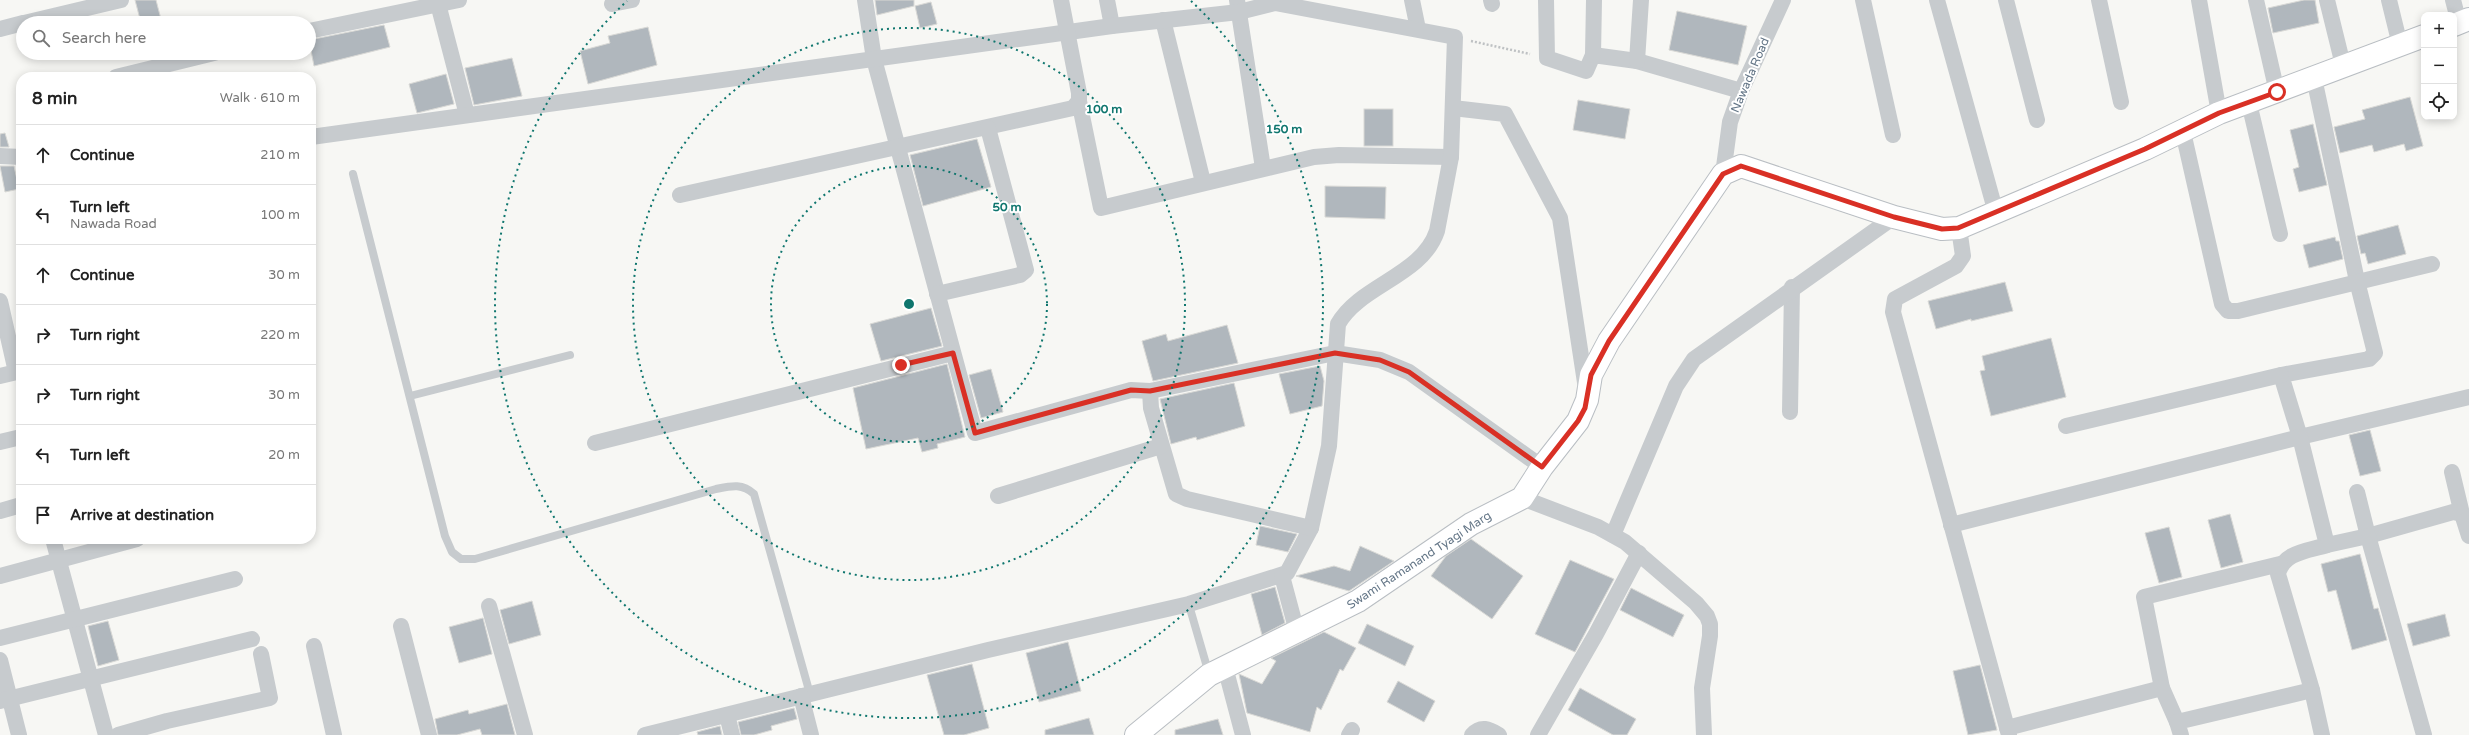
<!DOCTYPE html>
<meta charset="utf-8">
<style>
body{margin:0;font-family:"Varela Round",sans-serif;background:#f6f6f6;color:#222}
.controls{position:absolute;right:12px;top:12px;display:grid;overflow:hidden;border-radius:8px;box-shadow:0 2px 10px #0003}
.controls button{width:36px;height:36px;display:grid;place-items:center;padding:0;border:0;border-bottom:1px solid #e0e0e0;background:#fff;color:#222;font:20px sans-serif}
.stop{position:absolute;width:12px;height:12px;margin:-9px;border:3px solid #d93025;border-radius:50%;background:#fff}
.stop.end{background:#d93025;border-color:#fff;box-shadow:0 1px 4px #0008}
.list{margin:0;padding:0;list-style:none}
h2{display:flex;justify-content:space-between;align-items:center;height:52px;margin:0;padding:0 16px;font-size:17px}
h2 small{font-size:13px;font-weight:400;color:#767676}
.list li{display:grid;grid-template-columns:26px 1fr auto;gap:12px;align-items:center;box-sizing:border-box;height:60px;padding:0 16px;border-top:1px solid #e0e0e0}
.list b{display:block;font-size:15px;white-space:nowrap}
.list p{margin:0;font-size:13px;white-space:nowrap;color:#767676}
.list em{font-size:13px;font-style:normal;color:#767676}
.icon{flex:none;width:22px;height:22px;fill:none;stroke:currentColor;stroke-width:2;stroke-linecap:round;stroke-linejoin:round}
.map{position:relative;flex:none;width:2469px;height:735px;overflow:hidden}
.search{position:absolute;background:#fff;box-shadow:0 2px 10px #0003;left:16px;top:16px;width:300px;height:44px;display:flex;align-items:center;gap:10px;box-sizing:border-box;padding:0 14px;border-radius:22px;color:#767676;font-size:15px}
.panel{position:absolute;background:#fff;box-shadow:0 2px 10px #0003;left:16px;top:72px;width:300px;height:472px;border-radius:16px}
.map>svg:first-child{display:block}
.building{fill:#b0b7bd;stroke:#d9d9d6}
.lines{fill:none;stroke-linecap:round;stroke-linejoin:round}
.secondary-casing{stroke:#b9bec3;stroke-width:24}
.path{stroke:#bec1c3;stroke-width:2.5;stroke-dasharray:2 2;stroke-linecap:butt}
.lane{stroke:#c7cbce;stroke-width:8}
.street{stroke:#c7cbce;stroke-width:16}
.secondary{stroke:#fff;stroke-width:22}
.route{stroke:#d93025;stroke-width:5}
.ring{fill:none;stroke:#0f766e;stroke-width:2;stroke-dasharray:2 4}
.labels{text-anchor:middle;stroke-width:4;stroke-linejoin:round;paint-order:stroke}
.street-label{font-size:12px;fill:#647687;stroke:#fff}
.centre{fill:#0f766e;stroke:#fff;stroke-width:2}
.ring-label{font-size:12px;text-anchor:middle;font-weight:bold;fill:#0f766e;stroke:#fff;stroke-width:4;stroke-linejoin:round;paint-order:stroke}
</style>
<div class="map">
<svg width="2469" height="735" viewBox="0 0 2469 735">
<rect width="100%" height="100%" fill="#f7f7f4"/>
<g class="building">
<path d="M135,0H156L162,23H141Z"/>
<path d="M875,0H914V6L877,15Z"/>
<path d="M2304,0H2315L2319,23L2273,33L2268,8Z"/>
<path d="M931,2L937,24L920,28L915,6Z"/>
<path d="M1677,11L1747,26L1738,65L1669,50Z"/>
<path d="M384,25L390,47L314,66L309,40Z"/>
<path d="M648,27L657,65L588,84L580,51L610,43L608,36Z"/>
<path d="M512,58L522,96L474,105L465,68Z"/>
<path d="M446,74L454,104L417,113L409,84Z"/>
<path d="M2410,97L2423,146L2406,151L2404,144L2374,152L2372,145L2340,153L2334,127L2365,119L2362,110Z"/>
<path d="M1578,100L1630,109L1625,139L1573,130Z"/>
<rect x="1364" y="109" width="29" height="37"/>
<path d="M2313,124L2327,185L2299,192L2293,169L2299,167L2290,130Z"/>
<path d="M5,133L9,147H0V134Z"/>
<path d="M977,139L991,187L923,206L910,155Z"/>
<path d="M0,166H14L19,189L5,192Z"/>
<path d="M1325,186L1386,187L1385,219L1325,217Z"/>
<path d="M2398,225L2406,254L2368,264L2365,253L2361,254L2357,236Z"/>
<path d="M2335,237L2336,241H2339L2343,259L2309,268L2303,245Z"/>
<path d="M2005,282L2013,311L1971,321V319L1936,329L1928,301Z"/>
<path d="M931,308L942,346L881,361L870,324Z"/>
<path d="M1227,325L1238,363L1153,381L1142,341L1166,334L1168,341Z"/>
<path d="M2051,338L2066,397L1991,416L1980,371L1985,370L1982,356Z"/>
<path d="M947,364L965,437L937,444L938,448L922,452L918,438L866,449L853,388Z"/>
<path d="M1320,366L1324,381L1322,406L1290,414L1279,374Z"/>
<path d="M991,369L1003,412L981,418L969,375Z"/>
<path d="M1234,383L1245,426L1197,440L1196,437L1171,444L1160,399Z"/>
<path d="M2370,430L2381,471L2360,476L2349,435Z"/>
<path d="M2230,514L2243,562L2221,568L2208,520Z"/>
<path d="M1260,526L1297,534L1288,552L1256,545Z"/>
<path d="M2169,527L2182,577L2159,583L2145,533Z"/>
<path d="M1471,539L1523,576L1492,619L1431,576L1446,556Z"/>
<path d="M1360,546L1394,561L1349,591L1296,576L1334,566L1350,571Z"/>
<path d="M2360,554L2374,609L2378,608L2387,640L2352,650L2336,590L2328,592L2321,564Z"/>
<path d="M1570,560L1614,579L1575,652L1535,634Z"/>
<path d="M1275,587L1285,623L1262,635L1251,594Z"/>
<path d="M1631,588L1684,615L1673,637L1620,610Z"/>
<path d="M532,601L541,635L509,644L500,610Z"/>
<path d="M2445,614L2450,636L2413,646L2407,624Z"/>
<path d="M483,618L492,654L459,663L449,627Z"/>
<path d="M108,621L119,660L98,666L88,626Z"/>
<path d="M1367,624L1414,646L1405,666L1358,643Z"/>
<path d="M1324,632L1356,648L1343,671L1340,669L1321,710L1317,707L1310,732L1247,713L1239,674L1262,684L1276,661L1271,658Z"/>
<path d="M1068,642L1081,691L1039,702L1026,653Z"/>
<path d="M972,664L989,728L964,735H944L927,675Z"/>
<path d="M1980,665L1997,730L1968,735L1953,671Z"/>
<path d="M1398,681L1435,701L1424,722L1387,702Z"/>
<path d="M1580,688L1636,719L1627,735H1613L1568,710Z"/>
<path d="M507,704L515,735H482L480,729L457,735H438L435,719L468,710L469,714Z"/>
<path d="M794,708L797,719L771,726L772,730L754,735H741L738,722Z"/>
<path d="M1089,718L1094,735H1045V730Z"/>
<path d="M1218,719L1223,735H1175V730Z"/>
<path d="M720,726L722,735H698L697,732Z"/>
</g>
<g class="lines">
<defs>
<g id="secondary">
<path d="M2454,25L2469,19"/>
<path d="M1136,735L1209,675L1358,601L1471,524L1522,498L1542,467L1578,421L1587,400L1591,375L1609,341L1723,174L1741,166L1894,217L1942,229L1959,228L2145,149L2219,113L2424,36"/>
</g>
</defs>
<use href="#secondary" class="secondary-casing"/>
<path class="path" d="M1471,41L1530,54"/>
<g class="lane">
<path d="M353,174L445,536L452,552L461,559H475L716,489C731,486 742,483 754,494L810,694"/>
<path d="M410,396L570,355"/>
<path d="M1191,612L1209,674"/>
</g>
<g class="street">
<path d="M437,0L467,115"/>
<path d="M865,0L874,59L975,433L1131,390L1150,391L1335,353L1380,360L1409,372L1542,467"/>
<path d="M1107,0L1112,26"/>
<path d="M1237,0L1263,168"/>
<path d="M1412,0L1418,29"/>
<path d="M1491,0L1492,4"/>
<path d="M1546,0L1547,58L1586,71L1593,55L1637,61L1741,91"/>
<path d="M1863,0L1893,135"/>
<path d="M1937,0L1996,213"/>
<path d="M2006,0L2037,120"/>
<path d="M2099,0L2121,102"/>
<path d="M2199,0L2219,113"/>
<path d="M2256,0L2277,92"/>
<path d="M2327,0L2343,65"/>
<path d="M2389,0L2400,45"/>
<path d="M2453,0L2459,23"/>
<path d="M612,4L632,0"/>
<path d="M1163,20L1203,182"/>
<path d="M24,23L121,0"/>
<path d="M0,29L23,23"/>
<path d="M309,31L459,0"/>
<path d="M1593,55L1594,0"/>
<path d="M1637,61L1641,0"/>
<path d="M116,77L214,53"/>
<path d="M2314,78L2357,281L2375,353L2369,359L2281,375L2300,437L2469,397"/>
<path d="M1079,101L1101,208L1314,157L1339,155L1451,157"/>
<path d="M2249,103L2280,234"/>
<path d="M1453,108L1505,114L1560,218L1586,389"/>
<path d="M2183,132L2222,304L2228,311H2238L2432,264"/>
<path d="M311,137L1112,26L1239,12L1275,3L1455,37L1451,157L1437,231C1422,276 1360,285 1338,324L1329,446L1311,528L1287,573L1189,604L988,650L645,735"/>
<path d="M0,156L21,157"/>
<path d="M1723,174L1730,122L1741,91L1783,0"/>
<path d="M680,195L1073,108L1079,101V93L1061,0"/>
<path d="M1959,228L1963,256L1956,266L1895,299L1893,312L2009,735"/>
<path d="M937,294L1020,275L1026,270L988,128"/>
<path d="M0,301L16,372"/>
<path d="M0,376L21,371"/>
<path d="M1150,391L1151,408L1176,494L1187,499L1311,528"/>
<path d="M1790,412L1792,287"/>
<path d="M2066,426L2281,375"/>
<path d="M0,442L21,437"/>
<path d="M595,443L953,353"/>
<path d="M2452,472L2462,514"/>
<path d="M2357,492L2368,536L2453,512L2462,514L2469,536"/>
<path d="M998,496L1161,446"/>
<path d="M1522,498L1598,527L1625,542L1696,603L1707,616L1710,624V636L1702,688L1704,735"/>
<path d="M0,511L21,505"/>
<path d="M1951,525L2300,437L2327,545C2308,551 2283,552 2278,574L2312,690L2322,735"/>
<path d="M1613,535L1676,386L1694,359L1894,217"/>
<path d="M53,539L106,735"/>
<path d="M2327,545L2368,536L2424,735"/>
<path d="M0,576L137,539"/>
<path d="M1282,576L1297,632"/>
<path d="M489,606L525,735"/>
<path d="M401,626L429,735"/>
<path d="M0,638L235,579"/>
<path d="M314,646L334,735"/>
<path d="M0,660L19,735"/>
<path d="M1225,667L1243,735"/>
<path d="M2162,688L2144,597L2280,564"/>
<path d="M801,696L811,735"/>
<path d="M0,701L252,639"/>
<path d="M727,715L732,735"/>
<path d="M2007,728L2162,688L2177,722"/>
<path d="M118,735L167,721L270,698L261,654"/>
<path d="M1349,735L1352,730"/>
<path d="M1472,735C1481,725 1489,729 1499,735"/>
<path d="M1538,735L1596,634L1639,553"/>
<path d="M2181,735L2177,722L2312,690"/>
</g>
<use href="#secondary" class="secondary"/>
</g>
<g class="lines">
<path class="route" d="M901,365L953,353L975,433L1131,390L1150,391L1335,353L1380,360L1409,372L1542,467L1578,421L1585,408L1591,375L1609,341L1723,174L1741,166L1894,217L1942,229L1958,228L2145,149L2219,113L2277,92"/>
</g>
<g class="ring">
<circle cx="909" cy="304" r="138"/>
<circle cx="909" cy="304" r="276"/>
<path d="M1191 1A414 414 0 1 1 627 1"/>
</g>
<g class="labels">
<g class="street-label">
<text transform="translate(1750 75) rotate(-67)" y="4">Nawada Road</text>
<text transform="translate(1419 560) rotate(-33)" y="4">Swami Ramanand Tyagi Marg</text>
</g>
</g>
<circle cx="909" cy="304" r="6" class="centre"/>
<g class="ring-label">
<text x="1104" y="113">100 m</text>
<text x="1284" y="133">150 m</text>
<text x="1007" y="211">50 m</text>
</g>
</svg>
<div class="controls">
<button>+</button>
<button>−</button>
<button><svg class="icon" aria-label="locate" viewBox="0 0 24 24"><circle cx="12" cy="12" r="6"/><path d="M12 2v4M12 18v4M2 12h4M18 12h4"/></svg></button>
</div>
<div class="stop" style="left:2277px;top:92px"></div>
<div class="stop end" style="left:901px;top:365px"></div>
<div class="search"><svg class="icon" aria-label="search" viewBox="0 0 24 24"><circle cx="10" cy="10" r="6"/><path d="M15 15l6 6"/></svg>Search here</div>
<section class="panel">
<h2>8 min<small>Walk · 610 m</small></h2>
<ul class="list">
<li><svg class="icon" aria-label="ahead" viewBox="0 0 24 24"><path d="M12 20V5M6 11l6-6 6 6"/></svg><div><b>Continue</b></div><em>210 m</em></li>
<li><svg class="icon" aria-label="left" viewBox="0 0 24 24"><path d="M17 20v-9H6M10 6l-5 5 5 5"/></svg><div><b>Turn left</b><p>Nawada Road</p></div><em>100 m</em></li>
<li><svg class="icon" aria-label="ahead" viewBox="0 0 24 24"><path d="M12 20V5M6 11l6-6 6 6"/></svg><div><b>Continue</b></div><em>30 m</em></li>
<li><svg class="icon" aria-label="right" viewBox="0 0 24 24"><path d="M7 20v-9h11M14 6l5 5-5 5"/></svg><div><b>Turn right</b></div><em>220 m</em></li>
<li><svg class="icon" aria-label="right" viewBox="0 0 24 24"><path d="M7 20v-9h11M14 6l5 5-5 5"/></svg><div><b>Turn right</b></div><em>30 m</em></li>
<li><svg class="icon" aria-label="left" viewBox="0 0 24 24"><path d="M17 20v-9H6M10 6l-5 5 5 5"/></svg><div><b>Turn left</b></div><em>20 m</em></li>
<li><svg class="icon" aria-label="arrive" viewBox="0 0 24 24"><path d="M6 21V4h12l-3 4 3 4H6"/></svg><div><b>Arrive at destination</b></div></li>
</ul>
</section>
</div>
